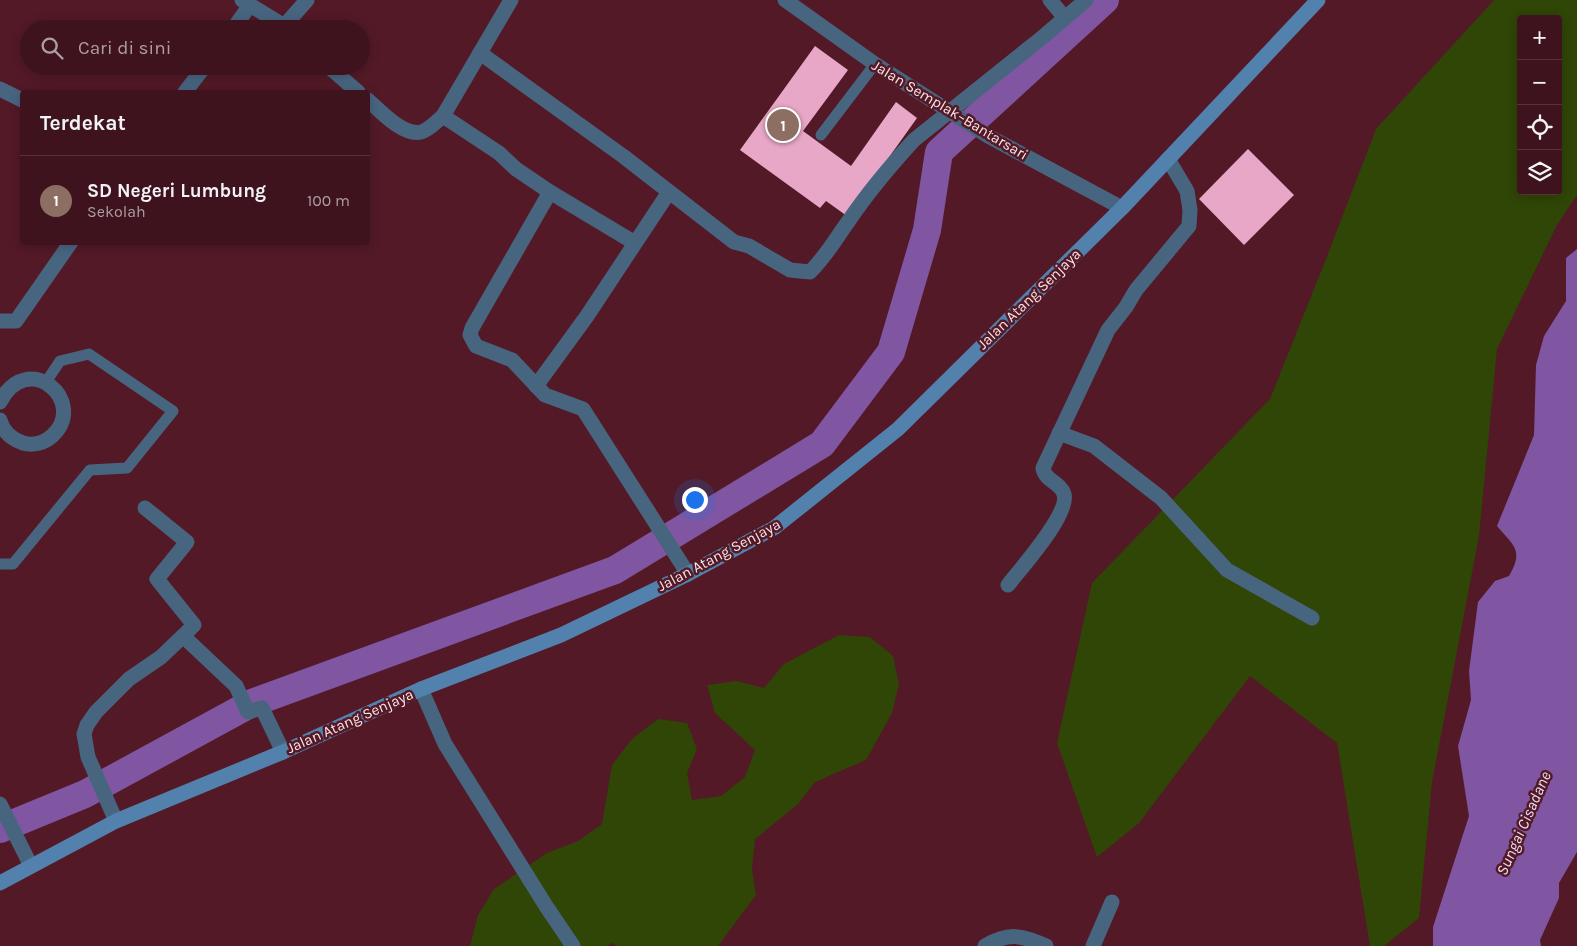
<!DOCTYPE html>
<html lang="id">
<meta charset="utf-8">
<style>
body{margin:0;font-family:Karla,sans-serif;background:#49202a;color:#f1f3f6}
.controls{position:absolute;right:15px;top:15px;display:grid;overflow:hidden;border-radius:5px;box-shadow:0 2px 12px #0003}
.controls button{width:45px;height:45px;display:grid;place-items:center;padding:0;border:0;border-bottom:1px solid #57323b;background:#3e131d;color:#f1f3f6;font:25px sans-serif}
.you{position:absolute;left:694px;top:499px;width:18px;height:18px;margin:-12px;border:4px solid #fff;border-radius:50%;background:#1a73e8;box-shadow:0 0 0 8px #1a73e833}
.badge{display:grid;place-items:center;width:32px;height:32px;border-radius:50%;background:#55cec5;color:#fff;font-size:16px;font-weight:700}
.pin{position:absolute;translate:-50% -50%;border:2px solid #fff;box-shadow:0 1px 5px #0006}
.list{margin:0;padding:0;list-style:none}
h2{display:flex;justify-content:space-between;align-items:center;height:65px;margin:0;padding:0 20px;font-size:21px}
h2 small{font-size:16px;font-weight:400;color:#ad9ea4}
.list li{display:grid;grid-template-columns:32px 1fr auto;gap:15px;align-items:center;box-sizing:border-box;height:90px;padding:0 20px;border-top:1px solid #57323b}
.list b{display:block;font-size:19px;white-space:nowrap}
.list p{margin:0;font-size:16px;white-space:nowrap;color:#ad9ea4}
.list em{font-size:16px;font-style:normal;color:#ad9ea4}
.icon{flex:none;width:28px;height:28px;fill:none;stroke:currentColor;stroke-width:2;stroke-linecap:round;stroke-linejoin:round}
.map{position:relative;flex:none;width:1577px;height:946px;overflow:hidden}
.search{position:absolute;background:#3e131d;box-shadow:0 2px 12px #0003;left:20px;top:20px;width:350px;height:55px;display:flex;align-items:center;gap:12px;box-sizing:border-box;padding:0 18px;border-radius:28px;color:#ad9ea4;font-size:19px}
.panel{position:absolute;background:#3e131d;box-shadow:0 2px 12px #0003;left:20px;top:90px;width:350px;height:155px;border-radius:5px}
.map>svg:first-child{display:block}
.green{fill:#2f4606;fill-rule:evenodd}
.water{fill:#8055a1}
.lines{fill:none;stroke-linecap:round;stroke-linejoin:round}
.canal{stroke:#8055a1;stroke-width:28}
.building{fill:#e8a7c6}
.lane{stroke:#486580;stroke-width:11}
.street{stroke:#486580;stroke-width:15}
.secondary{stroke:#5381ad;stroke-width:15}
.labels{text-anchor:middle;stroke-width:5;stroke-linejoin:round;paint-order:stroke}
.street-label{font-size:15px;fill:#fae3e6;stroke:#531927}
.water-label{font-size:16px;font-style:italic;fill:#e9def3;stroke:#531927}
</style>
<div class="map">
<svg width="1577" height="946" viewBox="0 0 1577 946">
<rect width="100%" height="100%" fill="#531927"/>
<g class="green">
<path d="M1494,0H1577V195L1557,225L1497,349L1479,536L1432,782L1419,918L1384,946H1370L1337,743L1250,676L1139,823L1097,857L1057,743L1092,583L1270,399L1326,259L1376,129ZM1521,19H1558V191H1521Z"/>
<path d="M839,635L870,637L893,656L899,684L892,713L866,760L815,782L798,804L755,839L752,869L756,895L718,946H618L611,943L607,946H470L478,915L494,889L547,853L578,841L602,824L612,765L632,739L658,719L687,723L697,749L687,773L692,800L721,796L745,777L755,750L715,713L707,685L736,681L764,688L784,664Z"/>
</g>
<path class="water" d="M1577,249V852L1559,883V898L1540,940L1541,946H1433V927L1469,816L1458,746L1471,700L1469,671L1478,602L1495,581L1509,576C1524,550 1514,546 1497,526L1534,435L1536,365L1544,336L1566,301V258Z"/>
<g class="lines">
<path class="canal" d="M0,829L85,794L252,703L615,570L822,444L891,352L927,230L939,152L1105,0"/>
</g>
<g class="building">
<path d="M815,46L848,70L803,131L851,166L896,102L917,118L847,216L826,201L820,208L740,150Z"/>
<path d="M1248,149L1294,195L1244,245L1199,199Z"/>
</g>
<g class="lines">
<g class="lane">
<path d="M821,135L875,64"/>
<path d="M0,564H13L90,470L127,468L173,411L89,354L60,361L46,382"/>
</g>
<g class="street">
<path d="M242,0L289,29"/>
<path d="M785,0L875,64L988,136L1122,208"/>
<path d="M1050,0L1065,18"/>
<path d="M285,25L307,0"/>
<path d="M233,29L250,5"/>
<path d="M480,53L623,156L734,242L749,246L790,270L810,272C828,254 836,238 850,219C869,191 892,164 914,140L1044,36L1086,0"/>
<path d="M328,66L358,92"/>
<path d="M0,89L22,100"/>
<path d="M185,92L205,66"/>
<path d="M368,100C380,111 403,136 421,132C429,130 437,121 443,116L499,153L516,169L550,192L472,328L470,335L476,346L512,360L545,395L583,409L688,574"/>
<path d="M443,116L511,0"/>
<path d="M550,192L635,243"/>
<path d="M0,321H16L71,242"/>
<path d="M536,386L587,316L669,192"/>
<path d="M0,402C28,348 89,402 52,436C44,443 33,446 23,443C12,439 3,432 0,420"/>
<path d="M1059,433L1094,446L1161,498L1227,570L1312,618"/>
<path d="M145,508L187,542L157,579L194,625L183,636L236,686L248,712L262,708L283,752"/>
<path d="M1008,585C1021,568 1070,514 1064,494C1061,483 1044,480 1043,468L1108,330L1126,307L1136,290L1189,226L1190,210L1187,191L1168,159"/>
<path d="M421,689L445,744L546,906L573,946"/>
<path d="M0,804L31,866"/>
<path d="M116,821L88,757L84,734L87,725L96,712L129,679L161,657L183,636"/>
<path d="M985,946C1010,931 1022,936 1046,946"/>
<path d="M1093,946L1112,902"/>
</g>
<path class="secondary" d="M0,883L116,821L283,752L421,689L561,635L688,574L774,528L898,429L1122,208L1318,0"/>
</g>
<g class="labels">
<g class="street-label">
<text transform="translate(950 110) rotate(31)" y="5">Jalan Semplak–Bantarsari</text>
<text transform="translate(1029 299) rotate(-44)" y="5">Jalan Atang Senjaya</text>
<text transform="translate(719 555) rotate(-28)" y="5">Jalan Atang Senjaya</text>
<text transform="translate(350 721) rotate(-24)" y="5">Jalan Atang Senjaya</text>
</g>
<g class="water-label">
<text transform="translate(1523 823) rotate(-66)" y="6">Sungai Cisadane</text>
</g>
</g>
</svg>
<div class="controls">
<button>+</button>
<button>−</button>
<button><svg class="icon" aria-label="locate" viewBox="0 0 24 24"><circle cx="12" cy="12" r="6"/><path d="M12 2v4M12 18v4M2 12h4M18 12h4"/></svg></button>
<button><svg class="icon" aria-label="layers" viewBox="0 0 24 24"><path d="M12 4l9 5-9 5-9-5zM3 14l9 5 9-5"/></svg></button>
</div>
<div class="you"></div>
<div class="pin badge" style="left:783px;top:125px;background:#8d6e63">1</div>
<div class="search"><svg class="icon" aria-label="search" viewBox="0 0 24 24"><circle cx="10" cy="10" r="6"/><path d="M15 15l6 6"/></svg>Cari di sini</div>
<section class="panel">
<h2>Terdekat<small></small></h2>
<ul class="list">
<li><span class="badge" style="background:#8d6e63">1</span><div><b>SD Negeri Lumbung</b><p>Sekolah</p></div><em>100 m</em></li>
</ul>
</section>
</div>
